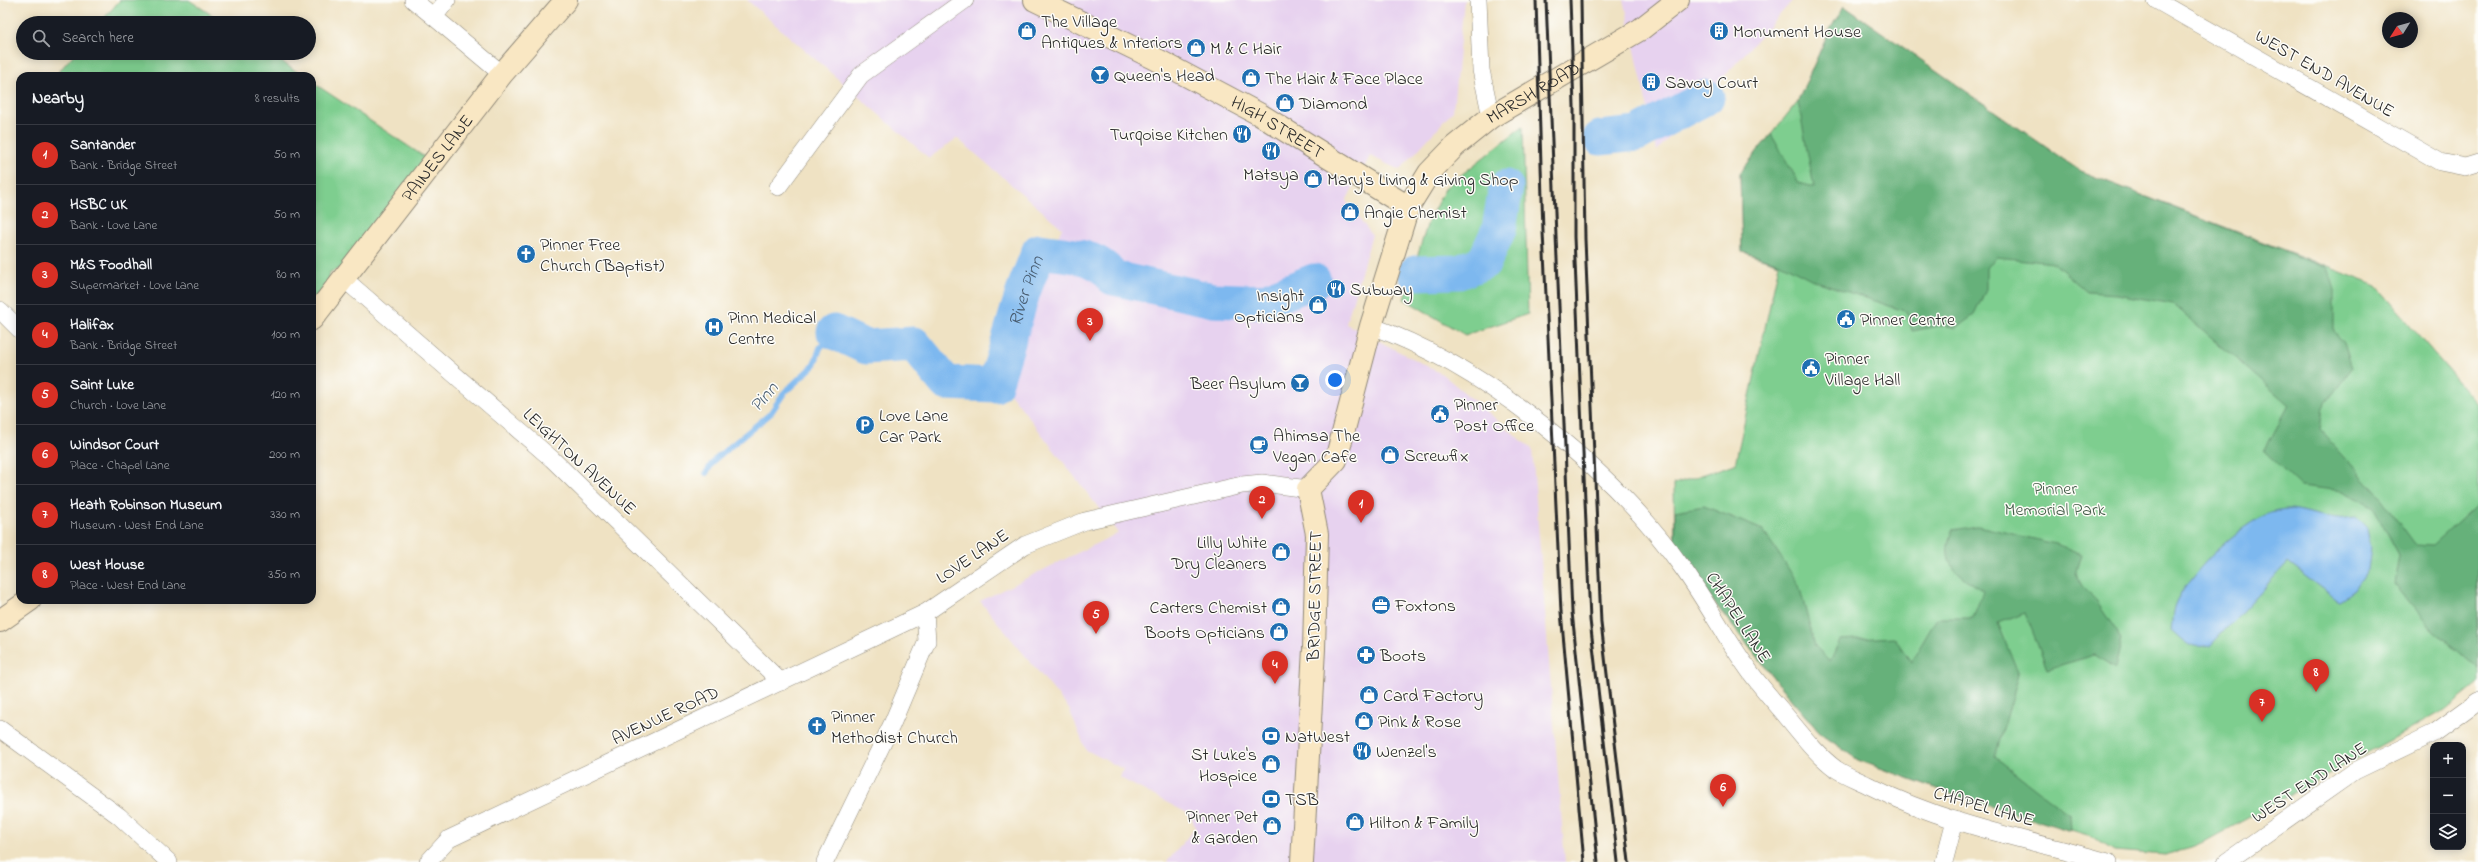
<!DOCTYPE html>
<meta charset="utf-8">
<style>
body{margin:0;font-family:"Indie Flower",sans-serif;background:#242831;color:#f1f3f6}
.controls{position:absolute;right:12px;bottom:12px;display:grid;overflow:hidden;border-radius:8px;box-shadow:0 2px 10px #0003}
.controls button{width:36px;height:36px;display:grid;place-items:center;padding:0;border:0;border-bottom:1px solid #363941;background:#171b24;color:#f1f3f6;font:20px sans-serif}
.compass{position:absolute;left:2382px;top:12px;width:36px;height:36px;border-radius:50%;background:#171b24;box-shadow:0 2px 10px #0003;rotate:233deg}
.you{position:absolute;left:1335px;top:380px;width:14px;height:14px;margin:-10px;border:3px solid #fff;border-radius:50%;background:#1a73e8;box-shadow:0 0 0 6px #1a73e833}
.badge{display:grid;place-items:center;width:26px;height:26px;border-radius:50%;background:#d93025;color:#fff;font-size:13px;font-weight:700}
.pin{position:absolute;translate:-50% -33px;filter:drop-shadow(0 1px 2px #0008)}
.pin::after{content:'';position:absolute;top:21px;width:14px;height:12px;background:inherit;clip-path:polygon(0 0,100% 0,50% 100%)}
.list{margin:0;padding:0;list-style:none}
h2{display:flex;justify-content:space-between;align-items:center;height:52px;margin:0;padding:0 16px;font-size:17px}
h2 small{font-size:13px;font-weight:400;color:#9ea1a6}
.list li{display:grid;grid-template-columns:26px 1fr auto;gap:12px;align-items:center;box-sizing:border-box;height:60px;padding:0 16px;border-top:1px solid #363941}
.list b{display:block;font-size:15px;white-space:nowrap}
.list p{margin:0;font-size:13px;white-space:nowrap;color:#9ea1a6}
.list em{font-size:13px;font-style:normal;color:#9ea1a6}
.icon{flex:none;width:22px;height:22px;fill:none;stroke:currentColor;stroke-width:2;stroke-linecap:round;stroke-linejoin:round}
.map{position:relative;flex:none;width:2478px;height:862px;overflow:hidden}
.search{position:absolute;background:#171b24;box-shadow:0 2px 10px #0003;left:16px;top:16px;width:300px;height:44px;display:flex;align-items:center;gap:10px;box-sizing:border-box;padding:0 14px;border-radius:22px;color:#9ea1a6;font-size:15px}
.panel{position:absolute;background:#171b24;box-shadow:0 2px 10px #0003;left:16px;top:72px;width:300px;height:532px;border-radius:12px}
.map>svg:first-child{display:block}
.built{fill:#e7d2ef}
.green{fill:#7ece8f;stroke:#547c5d}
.forest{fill:#66b17a;stroke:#486e52}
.water{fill:#7db8ef;stroke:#54728d}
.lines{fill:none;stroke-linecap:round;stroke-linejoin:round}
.stream{stroke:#7db8ef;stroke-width:6}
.river{stroke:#7db8ef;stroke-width:35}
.street-casing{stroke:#8d8677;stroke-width:18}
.secondary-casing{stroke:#8d8677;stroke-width:24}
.street{stroke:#fff;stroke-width:17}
.secondary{stroke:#f9e7c3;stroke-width:22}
.rail{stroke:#2b2b2b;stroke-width:3}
.labels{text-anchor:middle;stroke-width:3;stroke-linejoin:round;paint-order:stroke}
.poi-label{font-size:18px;fill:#2b2b2b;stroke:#fdfcf7;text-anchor:start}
.street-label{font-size:18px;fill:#2b2b2b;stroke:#fdfcf7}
.park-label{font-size:18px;fill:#445c49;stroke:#fdfcf7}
.water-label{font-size:19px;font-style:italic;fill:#485c70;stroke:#fdfcf7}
</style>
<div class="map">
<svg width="2478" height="862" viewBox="0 0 2478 862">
<rect width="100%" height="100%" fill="#fdfcf7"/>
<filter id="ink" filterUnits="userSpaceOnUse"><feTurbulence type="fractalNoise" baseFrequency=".025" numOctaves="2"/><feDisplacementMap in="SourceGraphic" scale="8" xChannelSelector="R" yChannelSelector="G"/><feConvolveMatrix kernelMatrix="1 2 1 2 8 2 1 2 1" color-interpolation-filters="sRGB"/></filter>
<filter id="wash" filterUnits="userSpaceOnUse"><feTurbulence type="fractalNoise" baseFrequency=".012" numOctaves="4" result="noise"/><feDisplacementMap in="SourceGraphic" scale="16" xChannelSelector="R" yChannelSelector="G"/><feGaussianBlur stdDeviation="0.9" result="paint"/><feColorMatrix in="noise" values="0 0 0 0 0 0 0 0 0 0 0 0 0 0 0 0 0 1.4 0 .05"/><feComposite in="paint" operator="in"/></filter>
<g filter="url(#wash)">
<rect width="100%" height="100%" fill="#efe2c3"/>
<g class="built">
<path d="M747,0H1464L1453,111L1400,170L1370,156L1346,201L1372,235L1346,324L1442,374L1532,449L1565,862H1167L1195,828L1191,815L1120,778L1123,769L1086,750L1069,709L980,601L1118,533L1003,384L1033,293L1062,228L957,138L929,158Z"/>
<path d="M1624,0H1793L1657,151Z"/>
</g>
<g class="green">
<path d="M120,0H189L224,23H100Z"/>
<path d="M1844,6L2080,171L2377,286L2478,405V683L2445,710L2195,847L2165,855L2114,851L2091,836L1955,795L1858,760L1820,733L1784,691L1675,553L1674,484L1735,464L1779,264L1742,252L1740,173L1798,101L1828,33Z"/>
<path d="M75,53H269L303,76H55Z"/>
<path d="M312,82L429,160L345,267L330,272L327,290L312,309Z"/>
<path d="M1523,126L1528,314L1465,335L1404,299L1429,219L1446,187Z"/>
</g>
<g class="forest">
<path d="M1844,6L2080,171L2327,268L2334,290V331L2344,343L2352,368L2323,407L2320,430L2379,495L2415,544L2433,545L2478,504V669L2430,626L2394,584L2399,555L2374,508L2343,491L2301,486L2264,451L2289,405L2173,304L2117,294L2087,292L2054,263L1997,257L1986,268V290L1974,315L1956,328L1943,325L1912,331L1907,312L1813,280L1780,263L1742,252L1740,173L1771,134L1799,183L1814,187L1798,101L1828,33Z"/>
<path d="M1704,506L1763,530L1799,585L1815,646L1830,661L1840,640L1894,637L1911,662L1937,618H1973L1983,591C1957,573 1939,566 1952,530L1978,526L2056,544L2082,554L2076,574L2082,586L2094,598L2122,639L2115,668L2095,655L2047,669L2025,612L1998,623L2019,675L1995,757L2070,815L2071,831L1955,795L1858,760L1820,733L1784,691L1675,553V511Z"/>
</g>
<path class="water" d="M2292,509L2336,519L2356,517L2367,528L2371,548L2368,570L2355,590L2339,601L2288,562L2210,646C2190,651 2185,642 2171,630C2172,623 2172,615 2174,608C2184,578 2240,522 2271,513C2278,511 2285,510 2292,509Z"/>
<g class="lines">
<path class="stream" d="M706,473L715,459L770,414L784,393L814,365L820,348L834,332"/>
<g class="river">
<path d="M1600,138L1637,134L1707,97"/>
<path d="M1415,273L1459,272L1484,262L1499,229L1506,187"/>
<path id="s1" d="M834,332L866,347L914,344L946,383L995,385L1024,289L1039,251C1065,255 1098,254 1113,278L1213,300L1262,302L1314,281"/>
</g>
</g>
</g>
<g filter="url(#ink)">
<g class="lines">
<defs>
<g id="street">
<path d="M413,0L434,17"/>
<path d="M447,0L434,17L502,74"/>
<path d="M1478,0L1481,70L1491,117"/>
<path d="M2156,0L2440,162L2465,167L2478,163"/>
<path d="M778,187L861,75L965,0"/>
<path d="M343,278L552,459L781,682"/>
<path d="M0,310L20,330"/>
<path d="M1371,326C1484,366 1615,471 1684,570C1706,601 1724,635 1746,666C1758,684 1773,700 1787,717C1802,735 1817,755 1836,769C1846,776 1859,780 1870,786C1944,824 2029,840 2109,862"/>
<path d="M0,729L119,816L169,862"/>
<path d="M428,862L449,839L925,613L1025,545L1085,521L1242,485L1262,483L1308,489"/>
<path d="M825,862L892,724L927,641L925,613"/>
<path d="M1944,862L1955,820"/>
<path d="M2226,862L2355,771L2434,733L2478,701"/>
</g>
<g id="secondary">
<path id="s2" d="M1035,0L1152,57L1259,114L1408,207"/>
<path id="s3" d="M312,319L502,74L566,0"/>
<path d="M0,621L30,600"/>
<path id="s4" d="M1302,862L1314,649L1317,534L1308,489L1336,460L1371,326L1408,207L1429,173L1455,146L1491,117L1641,29L1678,0"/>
</g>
</defs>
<use href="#street" class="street-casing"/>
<use href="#secondary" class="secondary-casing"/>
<use href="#street" class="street"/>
<use href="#secondary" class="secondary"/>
<g class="rail">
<path d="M1536,0L1543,232L1561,612L1584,862"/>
<path d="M1546,0L1572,612L1598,862"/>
<path d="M1570,0L1574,106V237L1590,620L1618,862"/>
<path d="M1581,0L1585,239L1601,623L1629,862"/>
</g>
</g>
</g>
<defs>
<symbol id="shop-disc" viewBox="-11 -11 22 22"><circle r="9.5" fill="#1f6fb2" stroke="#fdfcf7"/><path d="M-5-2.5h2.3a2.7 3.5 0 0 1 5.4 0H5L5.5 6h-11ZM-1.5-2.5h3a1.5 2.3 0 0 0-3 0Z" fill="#fff"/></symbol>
<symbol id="building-disc" viewBox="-11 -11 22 22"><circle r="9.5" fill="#1f6fb2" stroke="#fdfcf7"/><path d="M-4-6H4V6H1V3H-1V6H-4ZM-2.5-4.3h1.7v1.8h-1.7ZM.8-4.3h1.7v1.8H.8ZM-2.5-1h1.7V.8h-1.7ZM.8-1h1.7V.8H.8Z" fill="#fff"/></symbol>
<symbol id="bar-disc" viewBox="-11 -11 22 22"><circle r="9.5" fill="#1f6fb2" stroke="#fdfcf7"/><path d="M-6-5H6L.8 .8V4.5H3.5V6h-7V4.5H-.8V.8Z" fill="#fff"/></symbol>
<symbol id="restaurant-disc" viewBox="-11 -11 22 22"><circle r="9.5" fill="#1f6fb2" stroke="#fdfcf7"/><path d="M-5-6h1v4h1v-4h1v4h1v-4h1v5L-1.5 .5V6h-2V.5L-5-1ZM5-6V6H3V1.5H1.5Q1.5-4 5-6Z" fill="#fff"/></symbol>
<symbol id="church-disc" viewBox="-11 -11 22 22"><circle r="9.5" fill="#1f6fb2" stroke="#fdfcf7"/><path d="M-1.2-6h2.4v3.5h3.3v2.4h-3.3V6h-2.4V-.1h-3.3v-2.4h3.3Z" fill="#fff"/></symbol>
<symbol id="civic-disc" viewBox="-11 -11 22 22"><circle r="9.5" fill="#1f6fb2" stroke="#fdfcf7"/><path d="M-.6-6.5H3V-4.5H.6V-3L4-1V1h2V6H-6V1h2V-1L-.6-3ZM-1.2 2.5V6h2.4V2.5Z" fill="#fff"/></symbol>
<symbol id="hospital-disc" viewBox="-11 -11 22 22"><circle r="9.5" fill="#1f6fb2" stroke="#fdfcf7"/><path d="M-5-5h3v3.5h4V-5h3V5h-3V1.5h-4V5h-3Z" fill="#fff"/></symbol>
<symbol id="parking-disc" viewBox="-11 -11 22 22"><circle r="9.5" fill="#1f6fb2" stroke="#fdfcf7"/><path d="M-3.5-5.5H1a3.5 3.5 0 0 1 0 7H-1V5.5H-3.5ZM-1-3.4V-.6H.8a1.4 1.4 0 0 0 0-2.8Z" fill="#fff"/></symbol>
<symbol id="cafe-disc" viewBox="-11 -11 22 22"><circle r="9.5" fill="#1f6fb2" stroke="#fdfcf7"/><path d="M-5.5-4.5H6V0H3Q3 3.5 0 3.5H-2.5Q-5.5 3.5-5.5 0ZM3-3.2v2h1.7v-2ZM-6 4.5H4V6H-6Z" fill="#fff"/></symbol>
<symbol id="office-disc" viewBox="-11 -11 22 22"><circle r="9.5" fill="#1f6fb2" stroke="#fdfcf7"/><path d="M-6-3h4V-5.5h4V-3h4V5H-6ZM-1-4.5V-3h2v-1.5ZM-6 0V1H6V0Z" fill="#fff"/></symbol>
<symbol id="pharmacy-disc" viewBox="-11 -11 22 22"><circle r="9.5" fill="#1f6fb2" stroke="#fdfcf7"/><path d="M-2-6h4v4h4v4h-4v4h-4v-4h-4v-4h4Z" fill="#fff"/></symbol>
<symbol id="bank-disc" viewBox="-11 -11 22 22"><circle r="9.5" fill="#1f6fb2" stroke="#fdfcf7"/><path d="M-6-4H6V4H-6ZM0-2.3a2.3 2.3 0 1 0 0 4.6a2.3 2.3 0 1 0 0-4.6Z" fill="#fff"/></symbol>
</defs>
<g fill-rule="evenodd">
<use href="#shop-disc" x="1016" y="20" width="22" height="22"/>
<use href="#building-disc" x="1708" y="20" width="22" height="22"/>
<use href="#shop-disc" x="1185" y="37" width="22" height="22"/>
<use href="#bar-disc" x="1089" y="64" width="22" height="22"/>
<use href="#shop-disc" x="1240" y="67" width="22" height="22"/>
<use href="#building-disc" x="1640" y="71" width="22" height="22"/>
<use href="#shop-disc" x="1274" y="92" width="22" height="22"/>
<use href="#restaurant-disc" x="1231" y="123" width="22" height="22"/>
<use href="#restaurant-disc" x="1260" y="140" width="22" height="22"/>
<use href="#shop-disc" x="1302" y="168" width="22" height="22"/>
<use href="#shop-disc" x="1339" y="201" width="22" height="22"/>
<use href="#church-disc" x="515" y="243" width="22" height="22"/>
<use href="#restaurant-disc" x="1325" y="278" width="22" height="22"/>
<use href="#shop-disc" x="1307" y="294" width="22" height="22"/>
<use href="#civic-disc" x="1835" y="308" width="22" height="22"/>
<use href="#hospital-disc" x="703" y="316" width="22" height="22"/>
<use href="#civic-disc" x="1800" y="357" width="22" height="22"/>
<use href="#bar-disc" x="1289" y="372" width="22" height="22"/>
<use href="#civic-disc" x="1429" y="403" width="22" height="22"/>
<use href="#parking-disc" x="854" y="414" width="22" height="22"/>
<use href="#cafe-disc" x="1248" y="434" width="22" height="22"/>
<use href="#shop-disc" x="1379" y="444" width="22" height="22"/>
<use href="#shop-disc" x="1270" y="541" width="22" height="22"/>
<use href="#office-disc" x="1370" y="594" width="22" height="22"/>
<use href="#shop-disc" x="1270" y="596" width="22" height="22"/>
<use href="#shop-disc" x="1268" y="621" width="22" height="22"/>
<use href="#pharmacy-disc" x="1355" y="644" width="22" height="22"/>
<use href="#shop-disc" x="1358" y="684" width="22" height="22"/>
<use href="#shop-disc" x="1353" y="710" width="22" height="22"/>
<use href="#church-disc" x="806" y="715" width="22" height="22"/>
<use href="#bank-disc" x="1260" y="725" width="22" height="22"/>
<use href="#restaurant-disc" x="1351" y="740" width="22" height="22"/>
<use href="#shop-disc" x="1260" y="753" width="22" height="22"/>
<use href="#bank-disc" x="1260" y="788" width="22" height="22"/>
<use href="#shop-disc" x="1344" y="811" width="22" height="22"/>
<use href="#shop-disc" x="1261" y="815" width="22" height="22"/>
</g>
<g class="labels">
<g class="poi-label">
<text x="1041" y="27">The Village<tspan x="1041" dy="21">Antiques &amp; Interiors</tspan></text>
<text x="1733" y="37">Monument House</text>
<text x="1210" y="54">M &amp; C Hair</text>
<text x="1114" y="81">Queen's Head</text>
<text x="1265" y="84">The Hair &amp; Face Place</text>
<text x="1665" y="88">Savoy Court</text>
<text x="1299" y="109">Diamond</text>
<text x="1228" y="140" text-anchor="end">Turqoise Kitchen</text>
<text x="1271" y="180" text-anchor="middle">Matsya</text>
<text x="1327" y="185">Mary's Living &amp; Giving Shop</text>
<text x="1364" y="218">Angie Chemist</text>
<text x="540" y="250">Pinner Free<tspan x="540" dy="21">Church (Baptist)</tspan></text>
<text x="1350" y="295">Subway</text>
<text x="1304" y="301" text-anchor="end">Insight<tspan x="1304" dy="21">Opticians</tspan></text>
<text x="728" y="323">Pinn Medical<tspan x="728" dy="21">Centre</tspan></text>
<text x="1860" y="325">Pinner Centre</text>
<text x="1825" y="364">Pinner<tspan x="1825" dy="21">Village Hall</tspan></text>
<text x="1286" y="389" text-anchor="end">Beer Asylum</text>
<text x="1454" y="410">Pinner<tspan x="1454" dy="21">Post Office</tspan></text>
<text x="879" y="421">Love Lane<tspan x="879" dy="21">Car Park</tspan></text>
<text x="1273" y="441">Ahimsa The<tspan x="1273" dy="21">Vegan Cafe</tspan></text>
<text x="1404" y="461">Screwfix</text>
<text x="1267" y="548" text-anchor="end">Lilly White<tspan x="1267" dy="21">Dry Cleaners</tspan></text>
<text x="1395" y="611">Foxtons</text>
<text x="1267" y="613" text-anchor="end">Carters Chemist</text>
<text x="1265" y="638" text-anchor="end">Boots Opticians</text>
<text x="1380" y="661">Boots</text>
<text x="1383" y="701">Card Factory</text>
<text x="831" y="722">Pinner<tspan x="831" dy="21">Methodist Church</tspan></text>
<text x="1378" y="727">Pink &amp; Rose</text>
<text x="1285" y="742">NatWest</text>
<text x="1376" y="757">Wenzel's</text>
<text x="1257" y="760" text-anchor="end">St Luke's<tspan x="1257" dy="21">Hospice</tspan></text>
<text x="1285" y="805">TSB</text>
<text x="1258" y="822" text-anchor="end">Pinner Pet<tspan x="1258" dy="21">&amp; Garden</tspan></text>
<text x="1369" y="828">Hilton &amp; Family</text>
</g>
<g class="street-label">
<text transform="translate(2325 73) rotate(30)" y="6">WEST END AVENUE</text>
<text dy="6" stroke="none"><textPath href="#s4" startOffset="850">MARSH ROAD</textPath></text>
<text dy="6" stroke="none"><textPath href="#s2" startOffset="274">HIGH STREET</textPath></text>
<text dy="6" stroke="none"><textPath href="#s3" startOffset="204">PAINES LANE</textPath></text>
<text transform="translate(580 461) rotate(43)" y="6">LEIGHTON AVENUE</text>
<text transform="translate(972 556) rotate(-34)" y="6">LOVE LANE</text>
<text transform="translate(1314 596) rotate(-89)" y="6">BRIDGE STREET</text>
<text transform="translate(1739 617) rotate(57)" y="6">CHAPEL LANE</text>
<text transform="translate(665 715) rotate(-25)" y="6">AVENUE ROAD</text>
<text transform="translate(2309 782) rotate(-33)" y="6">WEST END LANE</text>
<text transform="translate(1984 806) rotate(16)" y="6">CHAPEL LANE</text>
</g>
<g class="park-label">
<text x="2055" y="494">Pinner<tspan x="2055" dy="21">Memorial Park</tspan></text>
</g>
<g class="water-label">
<text dy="7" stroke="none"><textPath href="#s1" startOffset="282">River Pinn</textPath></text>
<text transform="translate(763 396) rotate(-49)" y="7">Pinn</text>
</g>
</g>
</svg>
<div class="controls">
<button>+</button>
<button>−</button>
<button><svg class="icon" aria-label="layers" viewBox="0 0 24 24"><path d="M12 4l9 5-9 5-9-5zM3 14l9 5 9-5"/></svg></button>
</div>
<svg class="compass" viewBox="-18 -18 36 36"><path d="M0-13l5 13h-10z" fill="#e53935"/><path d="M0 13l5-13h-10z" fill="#9ea1a6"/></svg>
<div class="you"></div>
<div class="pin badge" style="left:1361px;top:523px">1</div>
<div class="pin badge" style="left:1262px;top:519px">2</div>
<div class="pin badge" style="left:1090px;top:341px">3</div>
<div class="pin badge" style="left:1275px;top:684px">4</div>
<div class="pin badge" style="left:1096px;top:634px">5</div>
<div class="pin badge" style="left:1723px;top:807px">6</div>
<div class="pin badge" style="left:2262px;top:722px">7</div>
<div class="pin badge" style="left:2316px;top:692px">8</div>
<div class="search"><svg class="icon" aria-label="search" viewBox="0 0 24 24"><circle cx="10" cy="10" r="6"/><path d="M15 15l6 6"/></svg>Search here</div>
<section class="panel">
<h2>Nearby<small>8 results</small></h2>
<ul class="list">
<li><span class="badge">1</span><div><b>Santander</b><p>Bank · Bridge Street</p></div><em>50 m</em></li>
<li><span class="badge">2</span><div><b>HSBC UK</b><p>Bank · Love Lane</p></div><em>50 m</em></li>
<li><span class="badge">3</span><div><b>M&amp;S Foodhall</b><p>Supermarket · Love Lane</p></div><em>80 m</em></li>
<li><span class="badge">4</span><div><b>Halifax</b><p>Bank · Bridge Street</p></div><em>100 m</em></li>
<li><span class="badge">5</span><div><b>Saint Luke</b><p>Church · Love Lane</p></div><em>120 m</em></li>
<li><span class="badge">6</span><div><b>Windsor Court</b><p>Place · Chapel Lane</p></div><em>200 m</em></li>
<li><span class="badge">7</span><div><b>Heath Robinson Museum</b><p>Museum · West End Lane</p></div><em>330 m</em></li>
<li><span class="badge">8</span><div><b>West House</b><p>Place · West End Lane</p></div><em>350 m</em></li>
</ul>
</section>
</div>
